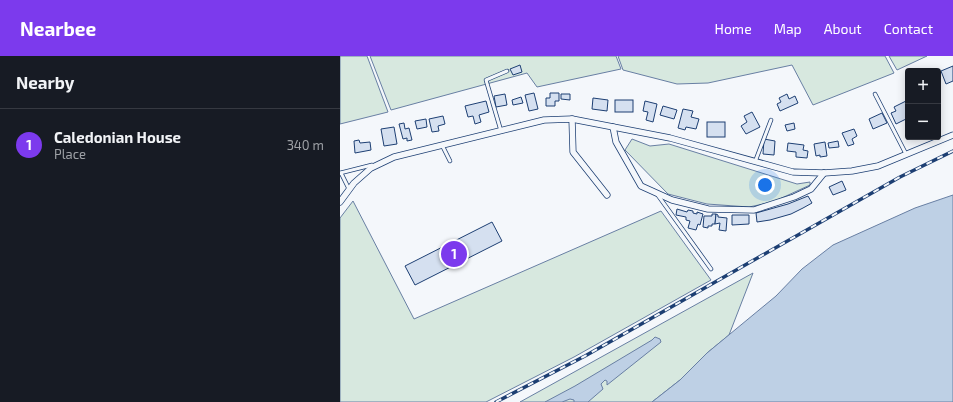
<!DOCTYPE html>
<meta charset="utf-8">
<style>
body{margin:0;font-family:"Exo 2",sans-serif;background:#20242c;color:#f1f3f6}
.controls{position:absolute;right:12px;top:12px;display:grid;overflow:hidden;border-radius:4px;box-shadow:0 2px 10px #0003}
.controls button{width:36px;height:36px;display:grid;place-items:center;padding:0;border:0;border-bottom:1px solid #363941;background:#171b24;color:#f1f3f6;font:20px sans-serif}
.you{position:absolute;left:425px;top:129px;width:14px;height:14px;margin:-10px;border:3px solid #fff;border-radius:50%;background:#1a73e8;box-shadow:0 0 0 6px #1a73e833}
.badge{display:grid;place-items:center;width:26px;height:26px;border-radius:50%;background:#7c3aed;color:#fff;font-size:13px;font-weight:700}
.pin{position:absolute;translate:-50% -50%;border:2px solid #fff;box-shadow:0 1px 4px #0006}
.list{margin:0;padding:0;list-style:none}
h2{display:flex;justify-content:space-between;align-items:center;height:52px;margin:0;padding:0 16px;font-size:17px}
h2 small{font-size:13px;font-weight:400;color:#9ea1a6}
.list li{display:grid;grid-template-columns:26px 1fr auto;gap:12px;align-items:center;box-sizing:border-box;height:72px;padding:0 16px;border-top:1px solid #363941}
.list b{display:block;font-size:15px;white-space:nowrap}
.list p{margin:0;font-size:13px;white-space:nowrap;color:#9ea1a6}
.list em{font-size:13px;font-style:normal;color:#9ea1a6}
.map{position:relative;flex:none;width:613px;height:346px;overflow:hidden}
header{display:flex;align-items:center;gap:24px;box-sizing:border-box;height:56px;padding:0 20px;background:#7c3aed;color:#fff}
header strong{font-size:19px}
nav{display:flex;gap:22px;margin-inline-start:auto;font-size:14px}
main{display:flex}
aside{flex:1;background:#171b24}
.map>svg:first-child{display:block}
.green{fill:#d7e8df;stroke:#687fa3}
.water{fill:#bed0e5;stroke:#687fa3}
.building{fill:#d5e0f0;stroke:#1d3f73}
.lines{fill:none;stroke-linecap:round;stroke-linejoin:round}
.lane-casing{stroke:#1d3f73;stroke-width:4.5}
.street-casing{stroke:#1d3f73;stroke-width:7}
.lane{stroke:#f4f7fb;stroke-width:3}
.street{stroke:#f4f7fb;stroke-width:5.5}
.rail-casing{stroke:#1d3f73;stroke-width:3.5}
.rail{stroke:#f4f7fb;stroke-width:2;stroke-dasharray:6;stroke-linecap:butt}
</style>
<header>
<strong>Nearbee</strong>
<nav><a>Home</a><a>Map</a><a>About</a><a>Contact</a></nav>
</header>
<main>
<aside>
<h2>Nearby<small></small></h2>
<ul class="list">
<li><span class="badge">1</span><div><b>Caledonian House</b><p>Place</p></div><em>340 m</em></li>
</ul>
</aside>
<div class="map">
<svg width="613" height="346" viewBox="0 0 613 346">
<rect width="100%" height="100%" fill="#f4f7fb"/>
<g class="green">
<path d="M0,0H27L48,56L0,68Z"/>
<path d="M30,0H276L281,13L197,31L187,17L51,54Z"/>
<path d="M278,0H545L554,17L473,49L452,9L368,27L337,28L283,14Z"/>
<path d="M549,0H587L557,14Z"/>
<path d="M292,83L310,90L329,88L457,128L470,126V129L433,146L409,151L367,148L328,138L285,94Z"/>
<path d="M13,145L74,263L321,155L371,224L234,301L146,346H0V162Z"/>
<path d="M413,217L389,279L367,297L340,324L312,346H180Z"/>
</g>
<g class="water">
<path d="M613,139V346H312L340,324L367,297L436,240L462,213L493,189L575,152Z"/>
<path d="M315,281L320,283L321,286L267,329V325L265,324L261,328L263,333L248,346H234V344L230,343L222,346H205L235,330L312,284Z"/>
</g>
<g class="building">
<path d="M180,9L182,16L173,19L170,13Z"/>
<path d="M613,10V25L606,28L601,15Z"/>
<path d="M194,37L198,53L189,55L185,39Z"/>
<path d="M210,37H219V45H215V50H206V42H210Z"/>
<path d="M165,38L167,49L156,51L154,40Z"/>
<path d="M221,38H230V44L221,43Z"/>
<path d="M447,38L449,43L455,40L458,47L440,55L437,48L441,46L439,42Z"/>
<path d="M181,41L183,47L173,49L172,44Z"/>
<path d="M253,42L268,44L267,55L252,53Z"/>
<rect x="275" y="44" width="18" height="12"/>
<path d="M568,44V51L567,52L568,62L556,68L551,57L556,55L554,51Z"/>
<path d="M146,45L149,56L139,59L141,66L135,68L133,60L128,61L125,50Z"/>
<path d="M305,45L317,48L313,66L306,64L308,56L303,55Z"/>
<path d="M323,50L337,54L334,63L320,59Z"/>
<path d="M343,53L353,55L351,61L359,63L356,73L346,71L345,74L338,72Z"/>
<path d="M412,56L420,71L406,78L401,70L407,66L404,60Z"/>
<path d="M542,57L547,67L533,73L529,63Z"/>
<path d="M103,60L105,68L98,70L99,75L92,76L89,63Z"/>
<path d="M86,63L87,71L77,73L75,65Z"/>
<rect x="367" y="66" width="18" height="15"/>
<path d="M64,67L65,73L69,72L72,84L67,85V82L63,83L59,68Z"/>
<path d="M454,67L455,73L447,75L445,69Z"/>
<path d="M54,71L57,88L44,90L41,73Z"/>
<path d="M514,73L517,80L512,83L514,88L508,90L502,77Z"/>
<path d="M424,83L435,85L434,99L423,98Z"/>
<path d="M19,84L20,87L30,86L31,94L15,97L14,85Z"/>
<path d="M498,85L499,91L489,92L488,87Z"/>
<path d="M485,86L487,100L480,101V99L476,100L474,88Z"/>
<path d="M448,87L464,89L463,94L468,95L467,102L456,101V96L447,95Z"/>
<path d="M502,125L506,134L493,139L489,131Z"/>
<path d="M468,140L472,147L463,152L451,158L430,164L417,166L416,157L448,148Z"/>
<path d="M337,153L347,156L348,154L353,155V157L357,158V156L363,158L360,169L358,168L356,174L348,172L350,165L346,164V161L336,159Z"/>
<path d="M372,158H376L375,168H372V170H368V172L363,171L364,160H372Z"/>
<path d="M376,158L378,159V161L387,162L386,175L379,174L380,167L375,168Z"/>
<path d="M392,159H409V168L392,169Z"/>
<path d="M152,166L162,185L75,229L65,210Z"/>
</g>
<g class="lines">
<defs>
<g id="lane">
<path d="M535,38L566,98"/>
<path d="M161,75L146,24L167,15"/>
<path d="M102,89L110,105"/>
<path d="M415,106L431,64"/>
<path d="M0,117L32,109"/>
<path d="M1,117L9,133"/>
<path d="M317,138L371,213"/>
</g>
<g id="street">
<path d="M232,63L233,96L267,139"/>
<path d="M273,71L276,86L301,130L332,144L368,153L414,154L454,141L471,133L484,117"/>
<path d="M0,146L14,127L31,112L54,101L204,64L232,63L330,82L453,116L484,117L512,115L538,110L613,79"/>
</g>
</defs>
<use href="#lane" class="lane-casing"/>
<use href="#street" class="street-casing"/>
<use href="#lane" class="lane"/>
<use href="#street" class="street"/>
<defs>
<path id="rail" d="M156,346L245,300L560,121L613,95"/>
</defs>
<use href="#rail" class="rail-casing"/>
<use href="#rail" class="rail"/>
</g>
</svg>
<div class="controls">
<button>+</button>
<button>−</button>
</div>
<div class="you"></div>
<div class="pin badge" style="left:114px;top:198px">1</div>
</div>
</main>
